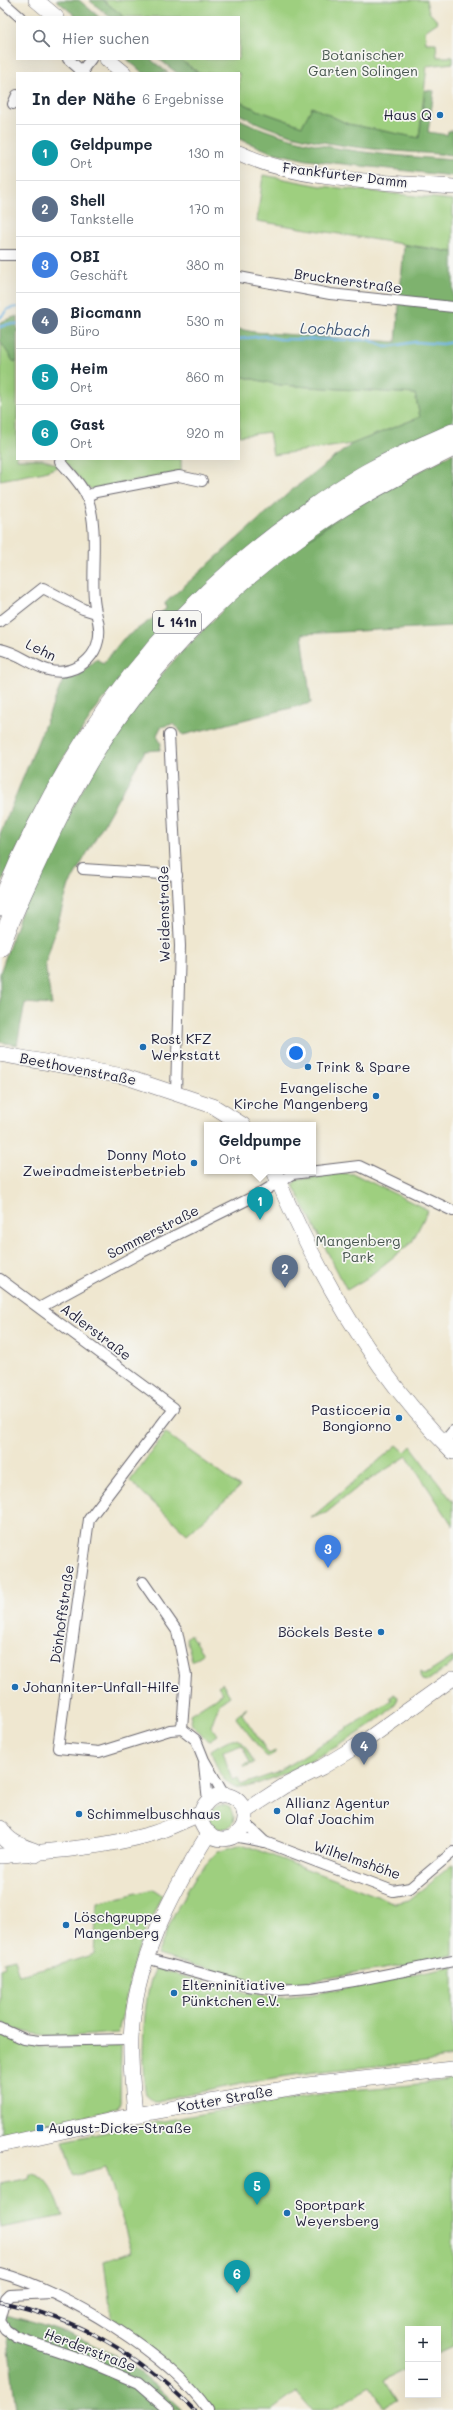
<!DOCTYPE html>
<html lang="de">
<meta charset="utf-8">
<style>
body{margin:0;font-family:Mali,sans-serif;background:#f2f2f3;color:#1f2937}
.controls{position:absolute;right:12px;bottom:12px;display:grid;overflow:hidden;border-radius:0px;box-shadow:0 4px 16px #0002}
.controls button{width:36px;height:36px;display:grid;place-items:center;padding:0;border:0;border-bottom:1px solid #e0e1e3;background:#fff;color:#1f2937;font:20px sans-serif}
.you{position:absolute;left:296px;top:1053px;width:14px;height:14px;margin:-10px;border:3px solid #fff;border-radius:50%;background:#1a73e8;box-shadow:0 0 0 6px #1a73e833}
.badge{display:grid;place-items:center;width:26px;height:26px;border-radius:50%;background:#1f6fb2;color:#fff;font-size:13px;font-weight:700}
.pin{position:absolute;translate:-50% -33px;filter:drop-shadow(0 1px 2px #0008)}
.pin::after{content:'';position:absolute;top:21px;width:14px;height:12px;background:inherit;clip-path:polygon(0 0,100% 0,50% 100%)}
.popup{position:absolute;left:204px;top:1122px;width:112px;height:52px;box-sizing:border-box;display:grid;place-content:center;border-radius:0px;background:#fff;filter:drop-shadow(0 1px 3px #0005);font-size:13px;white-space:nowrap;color:#747a83}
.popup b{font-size:15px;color:#1f2937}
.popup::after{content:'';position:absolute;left:50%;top:100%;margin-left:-8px;border:8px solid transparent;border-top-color:#fff}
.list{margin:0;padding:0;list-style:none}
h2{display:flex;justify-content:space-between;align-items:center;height:52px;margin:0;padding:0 16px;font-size:17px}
h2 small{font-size:13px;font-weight:400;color:#747a83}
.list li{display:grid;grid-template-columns:26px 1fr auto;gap:12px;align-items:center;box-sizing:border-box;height:56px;padding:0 16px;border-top:1px solid #e0e1e3}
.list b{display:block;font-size:15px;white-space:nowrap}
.list p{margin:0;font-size:13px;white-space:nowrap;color:#747a83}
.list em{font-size:13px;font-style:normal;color:#747a83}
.icon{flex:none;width:22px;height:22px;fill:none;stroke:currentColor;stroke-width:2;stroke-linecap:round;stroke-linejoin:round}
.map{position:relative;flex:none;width:453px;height:2410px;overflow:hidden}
.search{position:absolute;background:#fff;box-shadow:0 4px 16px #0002;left:16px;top:16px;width:224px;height:44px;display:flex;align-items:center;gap:10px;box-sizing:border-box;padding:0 14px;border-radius:0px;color:#747a83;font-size:15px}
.panel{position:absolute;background:#fff;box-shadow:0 4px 16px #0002;left:16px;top:72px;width:224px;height:388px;border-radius:0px}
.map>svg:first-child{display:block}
.green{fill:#9ecf7f;stroke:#60785d}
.forest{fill:#7eb26e;stroke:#506a54}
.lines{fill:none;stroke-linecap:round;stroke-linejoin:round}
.stream{stroke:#6cb2e2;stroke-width:2.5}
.street-casing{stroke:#6a676f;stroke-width:12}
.secondary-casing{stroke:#6a676f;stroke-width:16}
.highway-casing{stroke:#6a676f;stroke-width:20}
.street{stroke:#fff;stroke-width:10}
.secondary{stroke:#fff;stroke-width:15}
.highway{stroke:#fff;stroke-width:19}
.rail-casing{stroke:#22223b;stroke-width:4}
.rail{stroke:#f6f6f2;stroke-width:2.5;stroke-dasharray:8;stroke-linecap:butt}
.poi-dot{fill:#1f6fb2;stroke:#f6f6f2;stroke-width:1.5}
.labels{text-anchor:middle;stroke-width:3.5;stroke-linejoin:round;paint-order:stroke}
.shield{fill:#f6f6f2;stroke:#626272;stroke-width:1}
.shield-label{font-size:13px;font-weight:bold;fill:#22223b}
.park-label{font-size:14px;fill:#47564f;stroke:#f6f6f2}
.poi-label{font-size:14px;fill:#22223b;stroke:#f6f6f2;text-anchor:start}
.street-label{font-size:14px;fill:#22223b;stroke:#f6f6f2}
.water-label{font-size:15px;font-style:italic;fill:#3c5475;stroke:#f6f6f2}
</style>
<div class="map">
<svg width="453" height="2410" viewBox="0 0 453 2410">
<rect width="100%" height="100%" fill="#f6f6f2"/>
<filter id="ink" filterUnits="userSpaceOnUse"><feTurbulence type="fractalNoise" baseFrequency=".025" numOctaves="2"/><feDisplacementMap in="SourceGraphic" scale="8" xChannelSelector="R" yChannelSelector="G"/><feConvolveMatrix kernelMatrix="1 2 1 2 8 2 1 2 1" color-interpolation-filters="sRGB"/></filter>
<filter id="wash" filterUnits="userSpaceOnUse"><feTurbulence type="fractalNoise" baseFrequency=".012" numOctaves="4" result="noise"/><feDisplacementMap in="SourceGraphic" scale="16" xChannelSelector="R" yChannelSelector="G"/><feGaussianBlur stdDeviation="0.9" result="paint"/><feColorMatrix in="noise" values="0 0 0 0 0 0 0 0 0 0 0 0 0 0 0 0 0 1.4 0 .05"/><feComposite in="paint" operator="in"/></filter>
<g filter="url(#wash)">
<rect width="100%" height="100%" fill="#efe7d0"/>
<g class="green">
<path d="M103,0H426L429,12L438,22L425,31L426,43H436L437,57H453V63L427,66L419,138L348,124L312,107L302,126L257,110L239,101V73H199L179,59H239V17H124Z"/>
<path d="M263,175L321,186L453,200V252L257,221Z"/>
<path d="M1,340L13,361L17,362V459H43L60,466L44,472L0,480Z"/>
<path d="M239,376L280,385L415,394L420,417L352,444L273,455L269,432L239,436Z"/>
<path d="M62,459H181V472L92,489L87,487Z"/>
<path d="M339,1173L354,1174L428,1210L412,1242L367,1278L347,1290L293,1185L296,1180Z"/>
<path d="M165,1433L240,1487L187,1534L130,1481Z"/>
<path d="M397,1445L405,1452L411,1446L453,1502V1526L407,1456L358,1487L326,1513L311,1518Z"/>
<path d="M190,1634L203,1654L192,1661L186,1638Z"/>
<path d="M453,1657V1663L427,1681L422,1680L420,1676L421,1672L425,1675Z"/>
<path d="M222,1683L230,1696L219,1704L211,1726L217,1735L208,1741L192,1724L190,1714L223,1693L218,1686Z"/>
<path d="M394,1694L398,1697C396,1721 264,1789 238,1788C221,1782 216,1766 211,1750C238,1733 240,1734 254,1763L245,1767L244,1765L250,1763L242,1745L223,1752L232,1780L238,1778L241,1785L276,1773L392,1700L390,1696Z"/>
<path d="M247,1708L242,1714L269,1754L275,1751L276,1753L270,1757L266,1756L236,1718L238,1714Z"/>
<circle cx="222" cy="1817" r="12"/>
<path d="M242,1844L395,1903L409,1900L453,1864V1955L414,1964L297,1983L247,1980L157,1955L175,1912L197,1874L218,1851Z"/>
<path d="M153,1889L162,1895L137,1950L118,2033C71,2036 44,2042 0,2023V1968L5,1966L4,1962L14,1959L19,1975L60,1965L94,1954L97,1903Z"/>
<path d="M453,1966V2057C408,2065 362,2066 317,2072C266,2078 215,2089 164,2100H153L146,2094C140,2074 143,1984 156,1969L245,1992L280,1997L313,1994Z"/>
<path d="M0,2034L28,2046L54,2048L121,2044L120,2103L116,2108L105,2112L0,2134Z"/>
<path d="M453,2079V2346L438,2353V2329H408V2368L384,2380L397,2401L384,2407L371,2387L330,2410H312L297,2392L272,2410H212L112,2322L104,2261L132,2252L106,2167L73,2175L63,2141C150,2123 239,2106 328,2093C368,2087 411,2087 453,2079Z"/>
<path d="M31,2174C49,2174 59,2202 63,2216L0,2228V2184L30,2178Z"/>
</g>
<g class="forest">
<path d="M56,0H79L99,17H77Z"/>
<path d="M89,0H103L124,17H110Z"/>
<path d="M127,59H150L168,73H143Z"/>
<path d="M159,59H179L199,73H177Z"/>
<path d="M425,90L434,91L428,132L447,135L448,131H453V155C384,150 300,148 239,114V101L257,110L302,126L312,107L348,124L419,138Z"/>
<path d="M239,119C307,151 379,154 453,160V176L307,160L271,152L239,139Z"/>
<path d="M404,245L453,252V427L102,700L60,763L0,885V834L63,680L78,676L97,659L103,664L123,639L166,609L165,603L292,490L352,444L420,417L415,394L280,385L239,376V329L254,332L396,342Z"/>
<path d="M17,316V362L13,361L0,341V322Z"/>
<path d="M453,453V626L302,634L311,703L183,735L178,728L173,724L161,727L157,735L161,744L160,750L145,751L69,885L45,965L52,1005L25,1003L17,1045L0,1042V973L25,901L39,867L108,744L153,684L185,648L259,574L351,509Z"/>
<path d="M5,2315C55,2327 105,2344 146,2377C159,2387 170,2399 182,2410H16Z"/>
</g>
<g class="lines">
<g class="stream">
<path d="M0,318L8,309L17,307"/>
<path d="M0,327L8,324H17"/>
<path d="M239,339L264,336L280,339L370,340L386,347L415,342L443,344L453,342"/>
</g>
</g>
</g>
<g filter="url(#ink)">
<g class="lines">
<defs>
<g id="street">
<path d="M3,2L20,17"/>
<path d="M68,59L84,73"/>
<path d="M80,73L91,59"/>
<path d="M13,104L17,95"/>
<path d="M0,255H17"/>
<path d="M239,277L330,294L453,307"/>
<path d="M87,496L96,492L179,476L202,481"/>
<path d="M0,622L43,588L83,609L96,613"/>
<path d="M0,649C24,653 45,679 70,670C84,666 95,655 98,641C102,627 95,614 94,599C91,567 99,528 87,497C81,483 69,472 60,461"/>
<path d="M169,735L180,946L176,1093"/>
<path d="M83,869L177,875"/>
<path d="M0,1279L174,1408L89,1519L58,1748L99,1752L170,1730L182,1729L196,1740L204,1760L224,1795"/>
<path d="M41,1307L140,1253L259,1194L292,1174L359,1166L453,1211"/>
<path d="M444,1442L453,1431"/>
<path d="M143,1582L177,1631L186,1675L182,1729"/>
<path d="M204,1764L208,1801"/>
<path d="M244,1822L265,1842"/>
<path d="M233,1836L265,1842L393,1891L410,1888L453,1852"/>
<path d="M146,1958L247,1986L279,1990L311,1988L354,1981L453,1961"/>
<path d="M0,2028L24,2039L39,2041L131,2039"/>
<path d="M0,2273C65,2290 170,2355 208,2410"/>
<path d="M52,2293L10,2295L6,2299L0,2321L6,2330L16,2337L84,2360L138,2383L169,2410"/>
</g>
<g id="secondary">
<path d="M36,0L56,17"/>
<path d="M107,59L124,73"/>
<path d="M239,153C302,182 384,182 453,187"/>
<path d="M0,1054L123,1076L213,1106L243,1125"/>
<path d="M274,1171C316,1271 375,1375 453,1452"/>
<circle cx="223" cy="1817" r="22"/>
<path d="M244,1812L284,1786L322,1767L365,1741L453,1678"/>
<path d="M0,1856C50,1851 102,1848 151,1834C168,1829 185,1820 202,1813"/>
<path d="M135,2115C133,2091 130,2064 131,2039C134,1964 170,1895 209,1833"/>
<path d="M0,2145L135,2115L307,2085L453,2069"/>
</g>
<g id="highway">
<path d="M0,907C64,747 161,615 302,516C325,500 348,483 373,470C399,456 426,445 453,433"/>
<path d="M0,947C11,916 25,887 39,857C56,820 74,784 96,749C152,659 236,577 325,518C366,491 409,469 453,447"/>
<path d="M0,1830C7,1844 22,1848 35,1853"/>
</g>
</defs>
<use href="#street" class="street-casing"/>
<use href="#secondary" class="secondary-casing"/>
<use href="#highway" class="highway-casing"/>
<use href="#street" class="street"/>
<use href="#secondary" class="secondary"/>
<use href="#highway" class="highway"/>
<defs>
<path id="rail" d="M0,2302C78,2318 138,2353 194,2410"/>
</defs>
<use href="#rail" class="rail-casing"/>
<use href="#rail" class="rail"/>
</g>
</g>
<g class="poi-dot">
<circle cx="440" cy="115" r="4"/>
<circle cx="143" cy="1047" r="4"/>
<circle cx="308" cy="1067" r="4"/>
<circle cx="376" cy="1096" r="4"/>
<circle cx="194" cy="1163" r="4"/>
<circle cx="399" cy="1418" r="4"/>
<circle cx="381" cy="1632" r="4"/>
<circle cx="15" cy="1687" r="4"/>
<circle cx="277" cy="1811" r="4"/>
<circle cx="79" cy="1814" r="4"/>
<circle cx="66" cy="1925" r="4"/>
<circle cx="174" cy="1993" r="4"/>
<rect x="36" y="2124" width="8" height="8" rx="2"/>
<circle cx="287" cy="2213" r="4"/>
</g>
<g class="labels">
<rect class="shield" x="153" y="611" width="48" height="22" rx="3"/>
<g class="shield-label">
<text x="177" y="627">L 141n</text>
</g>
<g class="park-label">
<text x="363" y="60">Botanischer<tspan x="363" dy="16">Garten Solingen</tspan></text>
<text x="358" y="1246">Mangenberg<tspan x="358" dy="16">Park</tspan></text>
</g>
<g class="poi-label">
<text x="432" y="120" text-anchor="end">Haus Q</text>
<text x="151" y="1044">Rost KFZ<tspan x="151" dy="16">Werkstatt</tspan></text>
<text x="316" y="1072">Trink &amp; Spare</text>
<text x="368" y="1093" text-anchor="end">Evangelische<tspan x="368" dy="16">Kirche Mangenberg</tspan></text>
<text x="186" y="1160" text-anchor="end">Donny Moto<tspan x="186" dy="16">Zweiradmeisterbetrieb</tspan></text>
<text x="391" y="1415" text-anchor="end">Pasticceria<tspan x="391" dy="16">Bongiorno</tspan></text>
<text x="373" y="1637" text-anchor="end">Böckels Beste</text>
<text x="23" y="1692">Johanniter-Unfall-Hilfe</text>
<text x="285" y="1808">Allianz Agentur<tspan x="285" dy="16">Olaf Joachim</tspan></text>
<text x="87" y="1819">Schimmelbuschhaus</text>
<text x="74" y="1922">Löschgruppe<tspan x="74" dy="16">Mangenberg</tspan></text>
<text x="182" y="1990">Elterninitiative<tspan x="182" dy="16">Pünktchen e.V.</tspan></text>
<text x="48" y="2133">August-Dicke-Straße</text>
<text x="295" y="2210">Sportpark<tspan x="295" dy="16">Weyersberg</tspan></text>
</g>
<g class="street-label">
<text transform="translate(345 175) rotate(7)" y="5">Frankfurter Damm</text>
<text transform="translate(348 281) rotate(8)" y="5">Brucknerstraße</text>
<text transform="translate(41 650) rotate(26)" y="5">Lehn</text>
<text transform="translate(164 914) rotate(-91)" y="5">Weidenstraße</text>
<text transform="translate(78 1069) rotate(11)" y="5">Beethovenstraße</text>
<text transform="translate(153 1232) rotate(-27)" y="5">Sommerstraße</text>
<text transform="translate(96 1332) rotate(37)" y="5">Adlerstraße</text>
<text transform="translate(62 1614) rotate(-82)" y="5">Dönhoffstraße</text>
<text transform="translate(357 1860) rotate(19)" y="5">Wilhelmshöhe</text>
<text transform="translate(225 2099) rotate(-10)" y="5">Kotter Straße</text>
<text transform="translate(90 2350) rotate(21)" y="5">Herderstraße</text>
</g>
<g class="water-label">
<text transform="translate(335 330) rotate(3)" y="5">Lochbach</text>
</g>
</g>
</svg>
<div class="controls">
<button>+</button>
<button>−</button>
</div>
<div class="you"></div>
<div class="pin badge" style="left:260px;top:1220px;background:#0f9aa8">1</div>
<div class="popup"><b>Geldpumpe</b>Ort</div>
<div class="pin badge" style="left:285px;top:1288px;background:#5c6f8a">2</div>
<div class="pin badge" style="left:328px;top:1568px;background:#3f7fe0">3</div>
<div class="pin badge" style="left:364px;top:1765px;background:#5c6f8a">4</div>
<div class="pin badge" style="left:257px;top:2205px;background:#0f9aa8">5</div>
<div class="pin badge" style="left:237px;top:2293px;background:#0f9aa8">6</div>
<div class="search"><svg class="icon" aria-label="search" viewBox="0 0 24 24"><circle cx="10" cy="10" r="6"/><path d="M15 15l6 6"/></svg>Hier suchen</div>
<section class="panel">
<h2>In der Nähe<small>6 Ergebnisse</small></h2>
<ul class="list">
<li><span class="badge" style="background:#0f9aa8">1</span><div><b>Geldpumpe</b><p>Ort</p></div><em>130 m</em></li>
<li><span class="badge" style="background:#5c6f8a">2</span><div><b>Shell</b><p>Tankstelle</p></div><em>170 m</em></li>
<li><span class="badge" style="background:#3f7fe0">3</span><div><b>OBI</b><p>Geschäft</p></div><em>380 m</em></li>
<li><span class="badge" style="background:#5c6f8a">4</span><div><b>Biccmann</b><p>Büro</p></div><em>530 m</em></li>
<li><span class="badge" style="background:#0f9aa8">5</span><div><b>Heim</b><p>Ort</p></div><em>860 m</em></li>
<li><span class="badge" style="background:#0f9aa8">6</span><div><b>Gast</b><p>Ort</p></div><em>920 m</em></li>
</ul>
</section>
</div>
